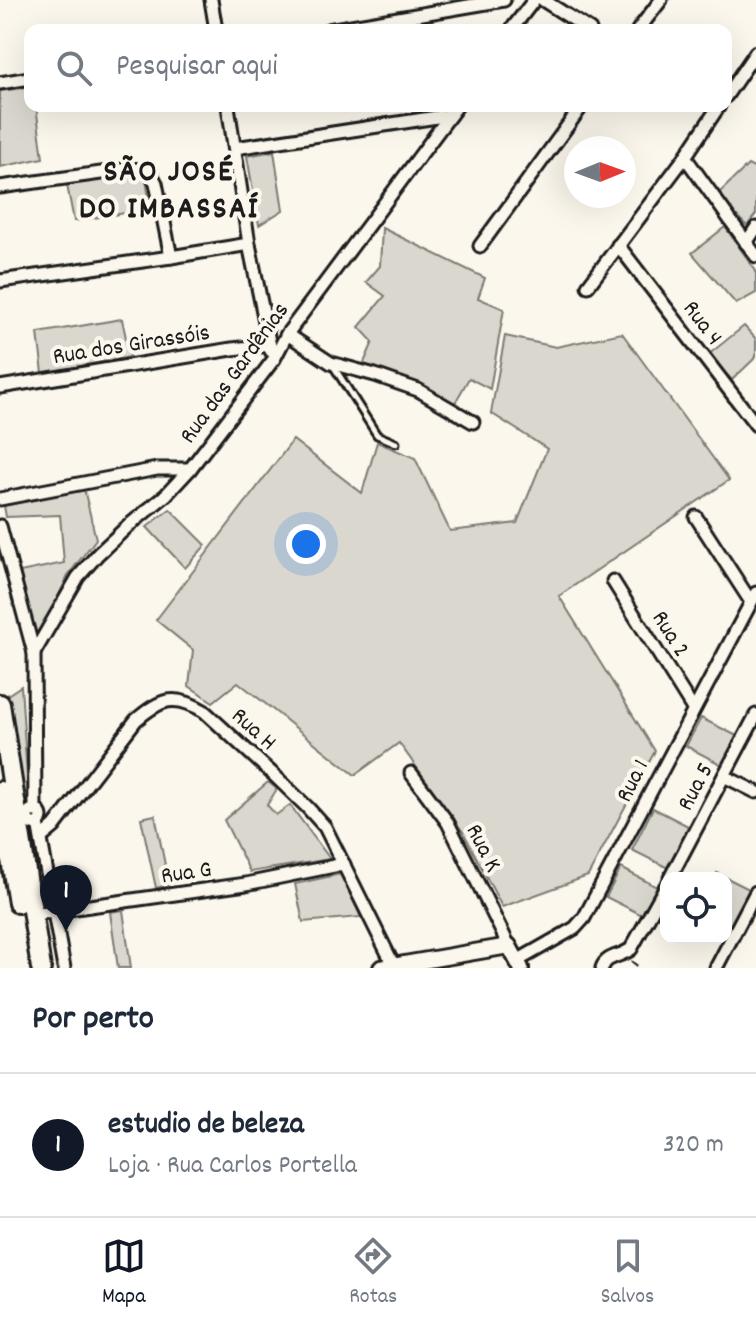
<!DOCTYPE html>
<html lang="pt">
<meta charset="utf-8">
<style>
body{margin:0;font-family:Dekko,sans-serif;background:#f6f6f7;color:#1f2937}
.controls{position:absolute;right:24px;bottom:24px;display:grid;overflow:hidden;border-radius:16px;box-shadow:0 8px 32px #0002}
.controls button{width:72px;height:72px;display:grid;place-items:center;padding:0;border:0;border-bottom:2px solid #e0e1e3;background:#fff;color:#1f2937;font:40px sans-serif}
.compass{position:absolute;left:564px;top:136px;width:72px;height:72px;border-radius:50%;background:#fff;box-shadow:0 8px 32px #0002;rotate:89deg}
.you{position:absolute;left:306px;top:544px;width:28px;height:28px;margin:-20px;border:6px solid #fff;border-radius:50%;background:#1a73e8;box-shadow:0 0 0 12px #1a73e833}
.badge{display:grid;place-items:center;width:52px;height:52px;border-radius:50%;background:#111827;color:#fff;font-size:26px;font-weight:700}
.pin{position:absolute;translate:-50% -66px;filter:drop-shadow(0 2px 4px #0008)}
.pin::after{content:'';position:absolute;top:42px;width:28px;height:24px;background:inherit;clip-path:polygon(0 0,100% 0,50% 100%)}
.list{margin:0;padding:0;list-style:none}
h2{display:flex;justify-content:space-between;align-items:center;height:104px;margin:0;padding:0 32px;font-size:34px}
h2 small{font-size:26px;font-weight:400;color:#747a83}
.list li{display:grid;grid-template-columns:52px 1fr auto;gap:24px;align-items:center;box-sizing:border-box;height:144px;padding:0 32px;border-top:2px solid #e0e1e3}
.list b{display:block;font-size:30px;white-space:nowrap}
.list p{margin:0;font-size:26px;white-space:nowrap;color:#747a83}
.list em{font-size:26px;font-style:normal;color:#747a83}
.icon{flex:none;width:44px;height:44px;fill:none;stroke:currentColor;stroke-width:2;stroke-linecap:round;stroke-linejoin:round}
.map{position:relative;flex:none;width:756px;height:968px;overflow:hidden}
.search{position:absolute;background:#fff;box-shadow:0 8px 32px #0002;left:24px;right:24px;top:24px;height:88px;display:flex;align-items:center;gap:20px;box-sizing:border-box;padding:0 28px;border-radius:16px;color:#747a83;font-size:30px}
.sheet{height:248px;background:#fff}
nav{display:flex;justify-content:space-around;align-items:center;box-sizing:border-box;height:112px;border-top:2px solid #e0e1e3;background:#fff;font-size:22px;color:#747a83}
nav a{display:grid;justify-items:center;gap:4px}
nav .on{color:#111827}
.map>svg:first-child{display:block}
.green{fill:#dad7ce;stroke:#7b7a75;stroke-width:2}
.lines{fill:none;stroke-linecap:round;stroke-linejoin:round}
.service-casing{stroke:#1c1c1c;stroke-width:11}
.minor-casing{stroke:#1c1c1c;stroke-width:17}
.tertiary-casing{stroke:#1c1c1c;stroke-width:20}
.trunk-casing{stroke:#1c1c1c;stroke-width:24}
.path{stroke:#1c1c1c;stroke-width:2;stroke-dasharray:8 6;stroke-linecap:butt}
.service{stroke:#fbf7ec;stroke-width:5}
.minor{stroke:#fbf7ec;stroke-width:11}
.tertiary{stroke:#fbf7ec;stroke-width:14}
.trunk{stroke:#fbf7ec;stroke-width:18}
.labels{text-anchor:middle;stroke-width:8;stroke-linejoin:round;paint-order:stroke}
.street-label{font-size:24px;fill:#1c1c1c;stroke:#fbf7ec}
.district-label{font-size:32px;font-weight:bold;letter-spacing:2px;fill:#1c1c1c;stroke:#fbf7ec}
</style>
<div class="map">
<svg width="756" height="968" viewBox="0 0 756 968">
<rect width="100%" height="100%" fill="#fbf7ec"/>
<filter id="ink" filterUnits="userSpaceOnUse"><feTurbulence type="fractalNoise" baseFrequency=".0125" numOctaves="2"/><feDisplacementMap in="SourceGraphic" scale="16" xChannelSelector="R" yChannelSelector="G"/><feConvolveMatrix kernelMatrix="1 2 1 2 8 2 1 2 1" color-interpolation-filters="sRGB"/></filter>
<g filter="url(#ink)">
<g class="green">
<path d="M30,87V106H36L43,158L0,167V91Z"/>
<path d="M274,151L283,210L259,225L247,156Z"/>
<path d="M748,165L756,169V214L747,226L716,196Z"/>
<path d="M137,175L146,180L151,209L74,221L67,185Z"/>
<path d="M725,227L756,271V293L736,304L692,253Z"/>
<path d="M382,228L485,278L478,298L504,309L490,389L469,378L455,403L363,365L373,342L359,327L385,296L366,282L380,266Z"/>
<path d="M122,319L130,357L43,373L38,333Z"/>
<path d="M744,326L756,339V357L732,380L708,355Z"/>
<path d="M622,333L729,480L559,596L655,751L588,876L502,907L463,832L399,743L355,775L238,682L213,702L189,686L193,650L156,620L293,440L362,493L377,442L415,458L450,531L517,523L547,449L491,413L505,336L556,347Z"/>
<path d="M84,489L96,539L69,574L37,640L20,572L64,563L60,515L6,517L4,506Z"/>
<path d="M170,509L206,545L185,568L147,527Z"/>
<path d="M21,686L28,792L22,793L6,696Z"/>
<path d="M701,718L737,736L722,765L686,746Z"/>
<path d="M268,782L277,789L267,805L276,815L290,805L330,859L250,872L224,820Z"/>
<path d="M653,808L688,826L668,868L632,850Z"/>
<path d="M155,815L169,885L156,888L141,818Z"/>
<path d="M621,868L657,887L642,915L606,897Z"/>
<path d="M717,873L753,891L732,933L726,930V878H715Z"/>
<path d="M341,874L361,917L303,922L295,884Z"/>
<path d="M123,910L131,968H118L110,912Z"/>
</g>
<g class="lines">
<defs>
<path id="service" d="M332,364L377,435L396,443"/>
<g id="minor">
<path d="M211,0L216,30"/>
<path d="M543,0L590,30"/>
<path d="M328,30L504,0"/>
<path d="M511,30L534,0"/>
<path d="M638,30L661,0"/>
<path d="M0,83L30,78"/>
<path d="M726,96L756,52"/>
<path d="M228,106L249,244L271,351"/>
<path d="M235,148L450,115"/>
<path d="M685,157L756,256"/>
<path d="M0,187L130,169C142,170 151,171 156,183L171,257"/>
<path d="M746,243L756,228"/>
<path d="M618,245L756,425"/>
<path d="M480,246L582,106"/>
<path d="M0,281L171,257L249,244"/>
<path d="M588,286L685,157L719,106"/>
<path d="M287,334L331,363L375,375L418,390L473,422"/>
<path d="M0,387L232,349L269,345"/>
<path d="M0,499L157,469H190"/>
<path d="M696,517L751,602"/>
<path d="M0,526L34,653L35,811"/>
<path d="M613,581L693,709"/>
<path d="M34,653L78,577L98,554L127,527L166,495L190,469L274,359L287,334L457,106"/>
<path d="M411,773L448,823L509,946"/>
<path d="M724,776L756,792"/>
<circle cx="34" cy="817" r="7"/>
<path d="M38,823L64,968"/>
<path d="M42,837L54,827L136,720C161,699 174,693 204,711L276,777L307,807L325,827L395,968"/>
<path d="M670,878L756,715"/>
<path d="M33,914L246,884L344,864"/>
<path d="M517,961L575,928L584,918L756,593"/>
<path d="M602,968C606,955 621,957 631,949L666,886"/>
<path d="M716,968L756,892"/>
</g>
<path id="tertiary" d="M381,968L509,946L521,968"/>
<g id="trunk">
<path d="M0,704L41,968"/>
<path d="M0,791L18,903"/>
</g>
</defs>
<use href="#service" class="service-casing"/>
<use href="#minor" class="minor-casing"/>
<use href="#tertiary" class="tertiary-casing"/>
<use href="#trunk" class="trunk-casing"/>
<path class="path" d="M631,961L640,968"/>
<use href="#service" class="service"/>
<use href="#minor" class="minor"/>
<use href="#tertiary" class="tertiary"/>
<use href="#trunk" class="trunk"/>
</g>
</g>
<g class="labels">
<g class="street-label">
<text transform="translate(704 322) rotate(53)" y="8">Rua 4</text>
<text transform="translate(131 343) rotate(-9)" y="8">Rua dos Girassóis</text>
<text transform="translate(233 372) rotate(-54)" y="8">Rua das Gardênias</text>
<text transform="translate(672 633) rotate(58)" y="8">Rua 2</text>
<text transform="translate(255 728) rotate(42)" y="8">Rua H</text>
<text transform="translate(631 780) rotate(-63)" y="8">Rua 1</text>
<text transform="translate(694 786) rotate(-62)" y="8">Rua 5</text>
<text transform="translate(485 847) rotate(63)" y="8">Rua K</text>
<text transform="translate(186 871) rotate(-8)" y="8">Rua G</text>
</g>
<g class="district-label">
<text x="169" y="180">SÃO JOSÉ<tspan x="169" dy="37">DO IMBASSAÍ</tspan></text>
</g>
</g>
</svg>
<div class="controls">
<button><svg class="icon" aria-label="locate" viewBox="0 0 24 24"><circle cx="12" cy="12" r="6"/><path d="M12 2v4M12 18v4M2 12h4M18 12h4"/></svg></button>
</div>
<svg class="compass" viewBox="-18 -18 36 36"><path d="M0-13l5 13h-10z" fill="#e53935"/><path d="M0 13l5-13h-10z" fill="#747a83"/></svg>
<div class="you"></div>
<div class="pin badge" style="left:66px;top:931px">1</div>
<div class="search"><svg class="icon" aria-label="search" viewBox="0 0 24 24"><circle cx="10" cy="10" r="6"/><path d="M15 15l6 6"/></svg>Pesquisar aqui</div>
</div>
<section class="sheet">
<h2>Por perto<small></small></h2>
<ul class="list">
<li><span class="badge">1</span><div><b>estudio de beleza</b><p>Loja · Rua Carlos Portella</p></div><em>320 m</em></li>
</ul>
</section>
<nav>
<a class="on"><svg class="icon" aria-label="map" viewBox="0 0 24 24"><path d="M3 6l6-2 6 2 6-2v14l-6 2-6-2-6 2zM9 4v14M15 6v14"/></svg>Mapa</a>
<a><svg class="icon" aria-label="directions" viewBox="0 0 24 24"><path d="M12 3l9 9-9 9-9-9zM9 14v-3h6M13 9l2 2-2 2"/></svg>Rotas</a>
<a><svg class="icon" aria-label="saved" viewBox="0 0 24 24"><path d="M7 4h10v16l-5-4-5 4z"/></svg>Salvos</a>
</nav>
